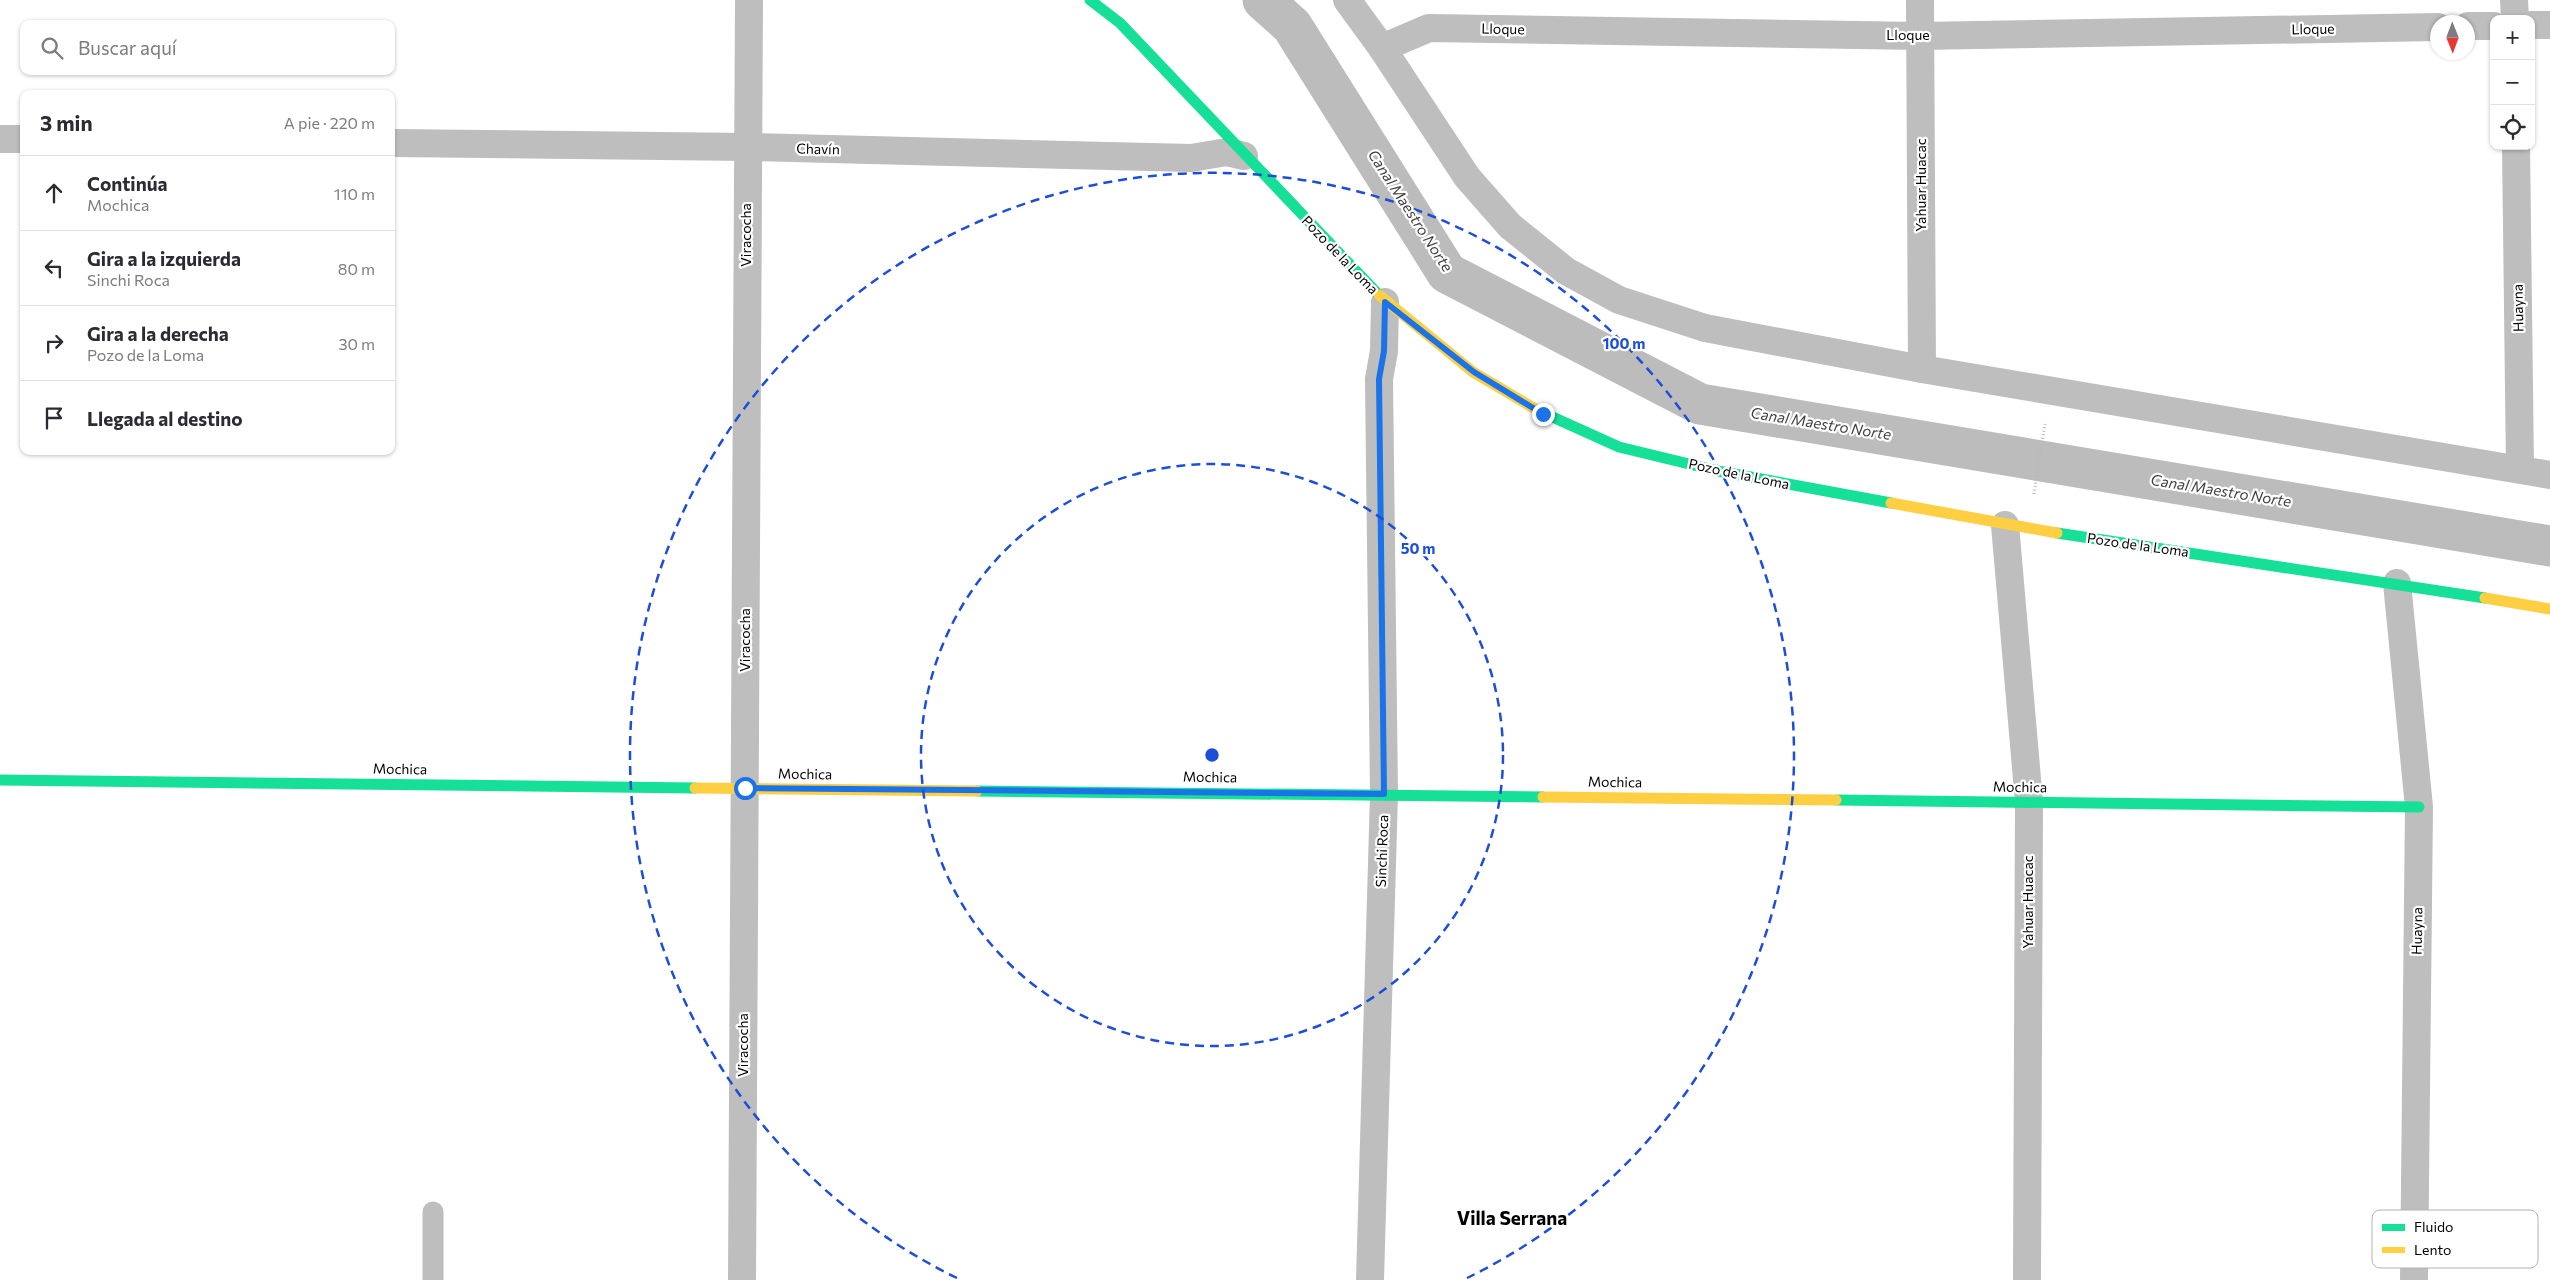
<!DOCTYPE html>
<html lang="es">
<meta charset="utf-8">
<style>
body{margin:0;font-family:Commissioner,sans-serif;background:#f7f7f7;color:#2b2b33}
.controls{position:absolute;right:15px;top:15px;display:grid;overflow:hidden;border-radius:10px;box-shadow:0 1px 4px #0004}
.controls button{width:45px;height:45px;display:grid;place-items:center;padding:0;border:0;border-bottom:1px solid #e1e1e2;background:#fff;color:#2b2b33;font:25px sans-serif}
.compass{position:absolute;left:2430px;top:15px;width:45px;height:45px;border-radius:50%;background:#fff;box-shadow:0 1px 4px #0004;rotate:179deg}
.stop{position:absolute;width:15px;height:15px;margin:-11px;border:4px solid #1a73e8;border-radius:50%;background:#fff}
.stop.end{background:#1a73e8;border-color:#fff;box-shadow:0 1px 5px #0008}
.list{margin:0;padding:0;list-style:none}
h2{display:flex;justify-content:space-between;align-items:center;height:65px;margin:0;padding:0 20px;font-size:21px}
h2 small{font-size:16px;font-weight:400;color:#7c7c81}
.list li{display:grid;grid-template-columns:32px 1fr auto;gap:15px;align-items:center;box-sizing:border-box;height:75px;padding:0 20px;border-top:1px solid #e1e1e2}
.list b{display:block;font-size:19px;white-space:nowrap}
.list p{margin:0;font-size:16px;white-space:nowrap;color:#7c7c81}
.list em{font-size:16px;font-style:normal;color:#7c7c81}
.icon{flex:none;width:28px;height:28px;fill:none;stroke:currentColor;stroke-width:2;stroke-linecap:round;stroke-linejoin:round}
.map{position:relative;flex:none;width:2550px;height:1280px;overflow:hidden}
.search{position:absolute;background:#fff;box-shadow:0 1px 4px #0004;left:20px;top:20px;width:375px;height:55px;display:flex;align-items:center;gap:12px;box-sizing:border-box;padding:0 18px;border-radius:10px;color:#7c7c81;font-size:19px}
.panel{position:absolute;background:#fff;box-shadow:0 1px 4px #0004;left:20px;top:90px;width:375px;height:365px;border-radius:10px}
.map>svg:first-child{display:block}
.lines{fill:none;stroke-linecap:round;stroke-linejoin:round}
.canal{stroke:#bcbcbc;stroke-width:41}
.path{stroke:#b8b8b8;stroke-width:3;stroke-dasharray:1 2.5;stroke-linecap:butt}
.lane{stroke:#bebebe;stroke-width:21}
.street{stroke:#bebebe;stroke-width:28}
.fast{stroke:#16e098;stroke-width:11}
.slow{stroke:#ffcf43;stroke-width:11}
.route{stroke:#1a73e8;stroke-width:6}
.ring{fill:none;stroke:#1d4ed8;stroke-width:2.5;stroke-dasharray:9 6}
.labels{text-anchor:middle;stroke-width:4.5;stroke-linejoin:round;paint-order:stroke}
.street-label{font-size:14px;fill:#000;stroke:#fff}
.water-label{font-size:15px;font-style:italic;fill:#414141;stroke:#fff}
.district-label{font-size:19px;font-weight:bold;fill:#000;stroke:#fff}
.key{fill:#fff;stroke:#b2b2b2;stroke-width:1}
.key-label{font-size:14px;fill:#000}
.centre{fill:#1d4ed8;stroke:#fff;stroke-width:2.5}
.ring-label{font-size:15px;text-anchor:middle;font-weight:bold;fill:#1d4ed8;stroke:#fff;stroke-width:4.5;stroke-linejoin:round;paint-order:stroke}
</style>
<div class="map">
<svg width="2550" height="1280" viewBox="0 0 2550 1280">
<rect width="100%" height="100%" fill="#fff"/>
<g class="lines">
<path class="canal" d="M1263,0L1292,26L1447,273L1700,404L2550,546"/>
<path class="path" d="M2034,494L2045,424"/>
<path class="lane" d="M433,1212V1280"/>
<g class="street">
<path d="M1347,0L1382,48L1467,177L1510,226L1566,271L1619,300L1705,328L1922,369L2550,475"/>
<path d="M1920,0L1922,369"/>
<path d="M2514,0L2515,19"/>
<path d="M2531,25H2550"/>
<path d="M2468,26H2494"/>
<path d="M1382,48L1429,28L1920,36L2438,27"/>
<path d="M0,139H24"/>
<path d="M391,143L747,147L1191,158L1227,152L1244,156"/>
<path d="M2516,146L2520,469"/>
<path d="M2005,525L2029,802L2027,1280"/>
<path d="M2397,583L2419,807L2414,1280"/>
<path d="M742,1280L749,0"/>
<path d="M1370,1280L1384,794L1379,379L1384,351L1385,302"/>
</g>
<g class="fast">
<path d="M1090,0L1120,23L1379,295"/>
<path d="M1537,410L1619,447L1718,471L1891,503"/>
<path d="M2057,533L2485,598"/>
<path d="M0,780L695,788"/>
<path d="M977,791L1543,797"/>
<path d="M1836,800L2419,807"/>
</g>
<g class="slow">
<path d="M1379,295L1473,372L1537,410"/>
<path d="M1891,503L2057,533"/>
<path d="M2485,598L2550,609"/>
<path d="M695,788L977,791"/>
<path d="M1543,797L1836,800"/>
</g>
</g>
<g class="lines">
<path class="route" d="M745,788L1384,794L1379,379L1384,351L1385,302L1474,372L1543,414"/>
</g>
<g class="ring">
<circle cx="1212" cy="755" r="291"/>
<path d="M957 1278A582 582 0 1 1 1467 1278"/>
</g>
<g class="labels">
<g class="street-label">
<text transform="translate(1503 29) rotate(1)" y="5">Lloque</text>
<text transform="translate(2313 29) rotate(-1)" y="5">Lloque</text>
<text x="1908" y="40">Lloque</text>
<text transform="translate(818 149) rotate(1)" y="5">Chavín</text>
<text transform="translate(1921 185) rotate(-90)" y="5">Yahuar Huacac</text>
<text transform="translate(746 235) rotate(-90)" y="5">Viracocha</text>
<text transform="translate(1340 255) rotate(46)" y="5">Pozo de la Loma</text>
<text transform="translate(2518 308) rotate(-91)" y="5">Huayna</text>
<text transform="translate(1739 474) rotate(12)" y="5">Pozo de la Loma</text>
<text transform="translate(2138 545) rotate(8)" y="5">Pozo de la Loma</text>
<text transform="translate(745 640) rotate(-90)" y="5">Viracocha</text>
<text transform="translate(400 769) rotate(1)" y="5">Mochica</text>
<text transform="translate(805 774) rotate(1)" y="5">Mochica</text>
<text transform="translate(1210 777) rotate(1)" y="5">Mochica</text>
<text transform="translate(1615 782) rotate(1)" y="5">Mochica</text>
<text transform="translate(2020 787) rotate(1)" y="5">Mochica</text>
<text transform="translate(1382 851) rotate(-88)" y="5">Sinchi Roca</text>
<text transform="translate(2028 902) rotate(-90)" y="5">Yahuar Huacac</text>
<text transform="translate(2417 931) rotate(-89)" y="5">Huayna</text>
<text transform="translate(743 1045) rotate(-90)" y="5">Viracocha</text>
</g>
<g class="water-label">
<text transform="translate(1410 211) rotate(57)" y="5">Canal Maestro Norte</text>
<text transform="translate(1821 424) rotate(9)" y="5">Canal Maestro Norte</text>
<text transform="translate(2221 491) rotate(9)" y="5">Canal Maestro Norte</text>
</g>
<g class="district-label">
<text x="1512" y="1225">Villa Serrana</text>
</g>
</g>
<rect x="2372" y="1210" width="166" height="58" rx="8" class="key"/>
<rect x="2382" y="1224" width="23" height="7" fill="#16e098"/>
<rect x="2382" y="1247" width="23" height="6" fill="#ffcf43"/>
<g class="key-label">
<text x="2414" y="1232">Fluido</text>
<text x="2414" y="1255">Lento</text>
</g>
<circle cx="1212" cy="755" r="8" class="centre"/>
<g class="ring-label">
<text x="1624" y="349">100 m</text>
<text x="1418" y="554">50 m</text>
</g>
</svg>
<div class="controls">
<button>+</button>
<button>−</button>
<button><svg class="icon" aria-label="locate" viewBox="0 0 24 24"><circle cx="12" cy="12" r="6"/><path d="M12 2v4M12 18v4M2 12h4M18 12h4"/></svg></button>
</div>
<svg class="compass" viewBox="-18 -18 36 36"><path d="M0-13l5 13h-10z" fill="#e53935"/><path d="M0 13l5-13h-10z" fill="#7c7c81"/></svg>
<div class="stop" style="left:745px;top:788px"></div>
<div class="stop end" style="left:1543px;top:414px"></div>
<div class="search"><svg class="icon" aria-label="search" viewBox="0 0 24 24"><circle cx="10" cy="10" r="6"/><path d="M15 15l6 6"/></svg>Buscar aquí</div>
<section class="panel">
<h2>3 min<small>A pie · 220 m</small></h2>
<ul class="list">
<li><svg class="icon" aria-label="ahead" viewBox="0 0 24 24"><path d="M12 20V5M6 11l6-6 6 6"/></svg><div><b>Continúa</b><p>Mochica</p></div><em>110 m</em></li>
<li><svg class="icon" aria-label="left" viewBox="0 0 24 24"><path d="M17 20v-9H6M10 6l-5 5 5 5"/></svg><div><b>Gira a la izquierda</b><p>Sinchi Roca</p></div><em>80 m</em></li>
<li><svg class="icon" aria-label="right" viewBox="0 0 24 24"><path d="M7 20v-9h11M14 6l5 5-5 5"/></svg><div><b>Gira a la derecha</b><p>Pozo de la Loma</p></div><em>30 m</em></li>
<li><svg class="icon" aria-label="arrive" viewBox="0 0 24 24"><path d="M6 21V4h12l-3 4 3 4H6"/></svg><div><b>Llegada al destino</b></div></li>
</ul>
</section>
</div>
